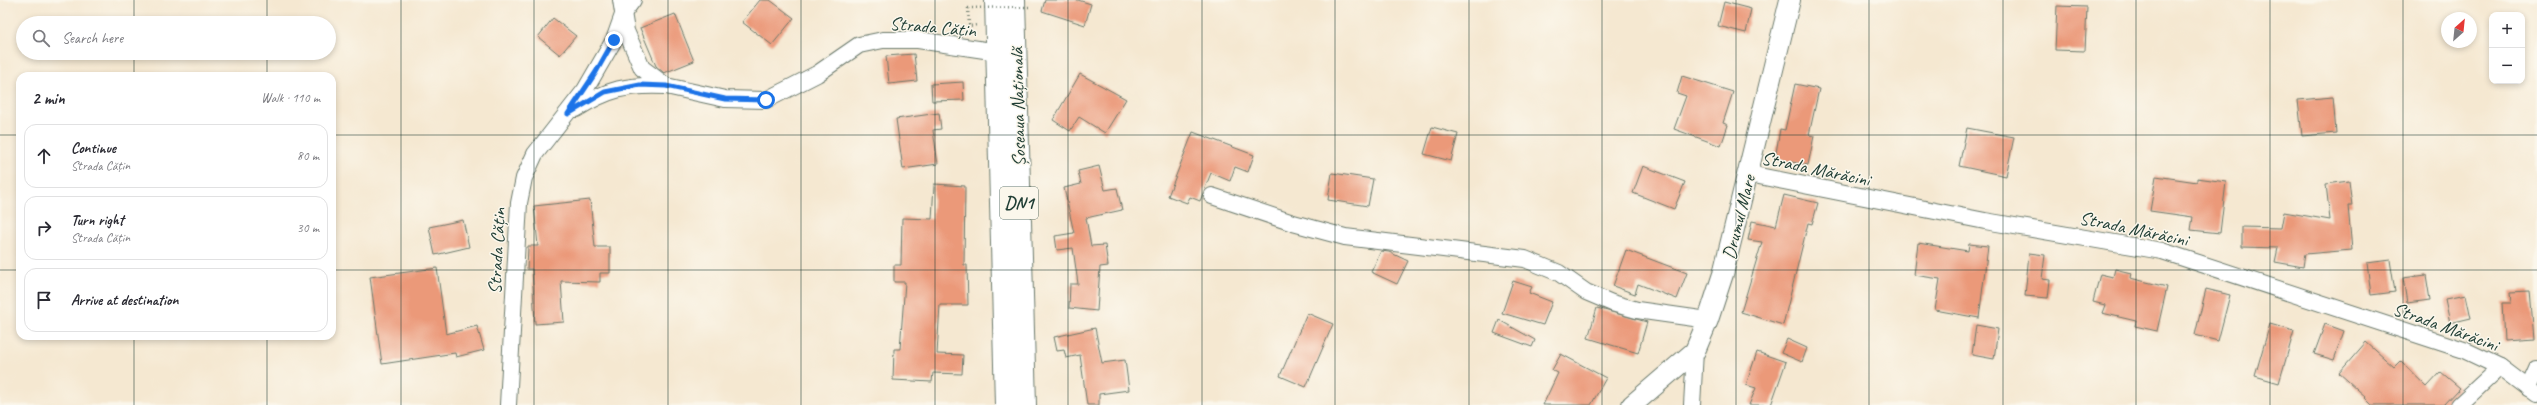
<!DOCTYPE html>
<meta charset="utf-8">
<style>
body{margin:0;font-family:Caveat,sans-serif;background:#f7f7f7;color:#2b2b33}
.controls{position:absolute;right:12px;top:12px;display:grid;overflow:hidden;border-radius:8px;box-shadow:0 2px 6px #0003}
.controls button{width:36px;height:36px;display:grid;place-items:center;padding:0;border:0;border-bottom:1px solid #e1e1e2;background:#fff;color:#2b2b33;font:20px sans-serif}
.compass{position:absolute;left:2441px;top:12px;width:36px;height:36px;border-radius:50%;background:#fff;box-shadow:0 2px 6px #0003;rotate:27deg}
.stop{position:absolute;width:12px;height:12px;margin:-9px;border:3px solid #1a73e8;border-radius:50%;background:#fff}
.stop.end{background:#1a73e8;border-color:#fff;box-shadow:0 1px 4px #0008}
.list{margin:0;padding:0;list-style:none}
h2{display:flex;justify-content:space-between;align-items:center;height:52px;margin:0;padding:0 16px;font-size:17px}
h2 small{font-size:13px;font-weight:400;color:#7c7c81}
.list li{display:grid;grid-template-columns:26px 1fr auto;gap:12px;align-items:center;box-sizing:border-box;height:64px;margin:0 8px 8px;padding:0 8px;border:1px solid #e1e1e2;border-radius:12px}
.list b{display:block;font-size:15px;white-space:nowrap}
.list p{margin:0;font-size:13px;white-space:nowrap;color:#7c7c81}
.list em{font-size:13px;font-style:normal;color:#7c7c81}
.icon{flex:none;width:22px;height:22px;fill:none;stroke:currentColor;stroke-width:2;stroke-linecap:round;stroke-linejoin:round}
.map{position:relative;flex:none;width:2537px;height:405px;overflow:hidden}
.search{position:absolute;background:#fff;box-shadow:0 2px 6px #0003;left:16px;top:16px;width:320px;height:44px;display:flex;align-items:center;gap:10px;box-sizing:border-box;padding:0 14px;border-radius:22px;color:#7c7c81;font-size:15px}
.panel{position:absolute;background:#fff;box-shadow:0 2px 6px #0003;left:16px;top:72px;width:320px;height:268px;border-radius:12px}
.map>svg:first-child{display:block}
.building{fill:#eb9979}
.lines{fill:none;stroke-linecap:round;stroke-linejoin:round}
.minor-casing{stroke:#6a796b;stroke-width:18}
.tertiary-casing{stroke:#6a796b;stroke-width:22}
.trunk-casing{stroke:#6a796b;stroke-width:24}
.path{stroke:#6a796b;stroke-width:2.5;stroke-dasharray:1 3;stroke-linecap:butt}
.minor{stroke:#fff;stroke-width:16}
.tertiary{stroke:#fff;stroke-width:20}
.trunk{stroke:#fff;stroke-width:22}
.path-bridge{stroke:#6a796b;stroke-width:2.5;stroke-dasharray:1 3;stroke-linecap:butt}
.route{stroke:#1a73e8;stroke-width:5}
.grid{fill:none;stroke:#1f3d34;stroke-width:1;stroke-opacity:0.55}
.labels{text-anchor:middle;stroke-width:3;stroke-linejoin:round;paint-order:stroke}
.shield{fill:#fbf7ec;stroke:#61756b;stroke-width:1}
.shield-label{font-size:18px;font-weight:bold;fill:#1f3d34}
.street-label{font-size:19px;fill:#1f3d34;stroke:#fbf7ec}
</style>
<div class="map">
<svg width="2537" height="405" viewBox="0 0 2537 405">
<rect width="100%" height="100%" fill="#fbf7ec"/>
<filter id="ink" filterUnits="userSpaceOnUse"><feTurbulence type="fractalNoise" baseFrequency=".025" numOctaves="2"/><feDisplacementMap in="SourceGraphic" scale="8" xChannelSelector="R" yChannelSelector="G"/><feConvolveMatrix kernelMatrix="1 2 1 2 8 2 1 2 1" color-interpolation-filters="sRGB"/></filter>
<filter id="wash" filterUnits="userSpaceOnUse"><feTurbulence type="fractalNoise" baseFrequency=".012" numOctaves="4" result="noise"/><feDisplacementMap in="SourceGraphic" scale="16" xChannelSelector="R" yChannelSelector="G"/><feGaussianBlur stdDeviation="0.9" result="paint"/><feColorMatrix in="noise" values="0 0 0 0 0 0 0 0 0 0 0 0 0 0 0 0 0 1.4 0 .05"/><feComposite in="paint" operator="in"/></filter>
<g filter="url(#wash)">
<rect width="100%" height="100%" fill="#f5e8d1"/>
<g id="blocks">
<g class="building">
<path d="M760,0H770L794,18L772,45L742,22Z"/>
<path d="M1045,0H1078L1091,4L1085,25L1042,11Z"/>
<path d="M1724,2L1751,9L1746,33L1718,26Z"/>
<path d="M2057,6L2087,7L2085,51L2055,50Z"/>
<path d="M675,14L694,61L664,73L656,66L640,28Z"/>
<path d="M553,18L576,36L560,55L538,37Z"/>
<path d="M914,54L917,81L889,84L886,56Z"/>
<path d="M1080,74L1126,99L1105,133L1079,117L1070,131L1053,120Z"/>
<path d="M1682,76L1733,92L1723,123L1728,125L1721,146L1674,129L1686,96L1677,93Z"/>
<path d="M963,82L964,100L932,101L931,84Z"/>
<path d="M1795,84L1819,89L1809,135L1814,136L1808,165L1775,159L1780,129L1785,130Z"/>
<path d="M2333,97L2336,133L2302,136L2298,100Z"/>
<path d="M939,113L941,129L933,130L938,164L903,169L896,119Z"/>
<path d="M1432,127L1458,134L1451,161L1424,154Z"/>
<path d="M1967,128L2014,137L2006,176L1959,166Z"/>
<path d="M1193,132L1254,155L1248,172L1235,167L1230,181L1211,173L1200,201L1190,197L1187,203L1168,196Z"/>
<path d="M1099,166L1105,190L1117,188L1122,210L1086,218L1091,246L1105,245L1108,266L1100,267L1097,311L1069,308L1070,284H1078L1073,248L1057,250L1055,236L1074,233L1064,188L1081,184L1078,171Z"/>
<path d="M1643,166L1685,182L1674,209L1633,193Z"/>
<path d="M1332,173L1373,179L1368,206L1328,200Z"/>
<path d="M2156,176L2197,182V178L2226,182L2220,233L2191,230L2193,217L2150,211Z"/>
<path d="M2349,181L2352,206H2348L2352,250L2305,254L2303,267L2275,262L2278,248L2242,247V227L2281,228L2284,212L2330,220L2326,184Z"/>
<path d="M934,184L965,186L964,265H967L968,305H940L937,354L963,355L962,374L933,373L932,382L893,380L894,349H900L905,282H894V265H901L902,218L932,219Z"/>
<path d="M1784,195L1818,203L1812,224L1808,223L1783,325L1741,312L1762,242L1748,240L1752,221L1776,226Z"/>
<path d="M590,200L595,247H610V273H600V282L561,281L564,322L535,324L532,269H527L528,246H538L534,206Z"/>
<path d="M463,220L469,247L435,255L429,227Z"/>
<path d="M1918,243L1968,251L1969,244L1988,246L1979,318L1935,310L1940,279L1914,275Z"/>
<path d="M1626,250L1687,273L1677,299L1638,284L1635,294L1613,286Z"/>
<path d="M1381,251L1389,252L1408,261L1397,284L1371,272Z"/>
<path d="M2029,253L2045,255L2042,279L2050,280L2048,298L2025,296Z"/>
<path d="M2390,260L2395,292L2371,295L2367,263Z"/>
<path d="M437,268L446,334L477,326L484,350L456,357L455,353L382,364L370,277Z"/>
<path d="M2115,269L2131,273L2130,278L2167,287L2157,331L2135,326L2136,321L2102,313L2105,305L2093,302L2100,274L2113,277Z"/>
<path d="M2426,275L2430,300L2407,303L2403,278Z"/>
<path d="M1513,281L1532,287L1529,293L1552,302L1543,325L1502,313Z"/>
<path d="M2206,289L2230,295L2218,341L2195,335Z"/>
<path d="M2530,291L2534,339L2504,341L2502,303H2511L2510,292Z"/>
<path d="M2466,295L2471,318L2450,323L2445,299Z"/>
<path d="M1597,308L1647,322L1638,353L1588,338Z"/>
<path d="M1307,313L1333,324L1306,387L1280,376Z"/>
<path d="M1499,320L1535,340L1532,347L1494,333Z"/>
<path d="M2270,324L2294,331L2279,383L2255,376Z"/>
<path d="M2325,324L2344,331L2334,360L2314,354Z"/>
<path d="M1976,325L1998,329L1994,359L1972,355Z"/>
<path d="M1095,328L1102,363L1125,360L1129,390L1099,394V405H1087L1080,355L1066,358L1064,350L1057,351L1054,337Z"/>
<path d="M1787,339L1807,348L1802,362L1781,353Z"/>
<path d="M2366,342L2394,367L2400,361L2427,387L2441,372L2460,388L2444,405H2372L2365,398L2366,397L2339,373Z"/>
<path d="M1757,352L1786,362L1771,405H1749L1756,388L1746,385Z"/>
<path d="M1561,354L1606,378L1591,405H1543L1558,373L1552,370Z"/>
</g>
</g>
</g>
<g filter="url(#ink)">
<use href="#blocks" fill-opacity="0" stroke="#6a796b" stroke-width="1"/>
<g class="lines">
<defs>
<g id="minor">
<path d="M621,0L626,31L642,68L666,86L725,99L766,100L817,74L859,45L883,40H918L998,52"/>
<path d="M576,109C608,89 628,84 666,86"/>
<path d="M1749,174L1985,221L2162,251L2464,350L2500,367L2537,395"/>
<path d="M1212,196L1293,223L1345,237L1525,259L1559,273L1586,292L1612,303L1637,310L1708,320"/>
<path d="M2528,389L2537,369"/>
<path d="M508,405L519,203L524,178L535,154L585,90L614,40L624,12L633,0"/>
<path d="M1692,405L1695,351"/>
<path d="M2459,405L2500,367"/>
</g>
<path id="tertiary" d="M1632,405L1695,351L1708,320L1723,274L1790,0"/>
<g id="trunk">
<path d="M996,0L1006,405"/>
<path d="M1014,0L1025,405"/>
</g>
</defs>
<use href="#minor" class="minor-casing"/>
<use href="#tertiary" class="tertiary-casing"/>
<use href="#trunk" class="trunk-casing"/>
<path class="path" d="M968,8L969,26L977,25"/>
<use href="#minor" class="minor"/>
<use href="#tertiary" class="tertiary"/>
<use href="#trunk" class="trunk"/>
<path class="path-bridge" d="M968,8L1029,7"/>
</g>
</g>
<g class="lines" filter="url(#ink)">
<path class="route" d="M614,40L596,72L568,114L605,92L640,85L666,86L725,99L766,100"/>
</g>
<path class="grid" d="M134,0V23M267,0V23M401,0V405M534,0V405M668,0V405M801,0V405M935,0V405M1068,0V405M1202,0V405M1335,0V405M1469,0V405M1602,0V405M1736,0V405M1869,0V405M2003,0V405M2136,0V405M2270,0V405M2403,0V405M134,53V76M267,53V76M0,135H20M332,135H2537M0,270H20M332,270H2537M134,336V405M267,336V405"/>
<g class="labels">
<rect class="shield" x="1000" y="187" width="38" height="32" rx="3"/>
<g class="shield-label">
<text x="1019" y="209">DN1</text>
</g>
<g class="street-label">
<text transform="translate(933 26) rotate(5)" y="7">Strada Cățin</text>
<text transform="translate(1017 107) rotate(-91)" y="7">Șoseaua Națională</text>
<text transform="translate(1816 168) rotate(12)" y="7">Strada Mărăcini</text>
<text transform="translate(1738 217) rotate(-76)" y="7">Drumul Mare</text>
<text transform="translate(2134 228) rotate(12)" y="7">Strada Mărăcini</text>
<text transform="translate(496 251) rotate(-87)" y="7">Strada Cățin</text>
<text transform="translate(2446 326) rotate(20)" y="7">Strada Mărăcini</text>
</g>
</g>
</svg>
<div class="controls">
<button>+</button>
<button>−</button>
</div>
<svg class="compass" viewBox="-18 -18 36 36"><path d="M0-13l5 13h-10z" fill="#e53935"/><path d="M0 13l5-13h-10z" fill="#7c7c81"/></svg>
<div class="stop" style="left:766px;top:100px"></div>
<div class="stop end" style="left:614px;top:40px"></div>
<div class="search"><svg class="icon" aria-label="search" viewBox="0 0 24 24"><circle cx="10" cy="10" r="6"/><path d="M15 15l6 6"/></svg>Search here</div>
<section class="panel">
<h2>2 min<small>Walk · 110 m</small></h2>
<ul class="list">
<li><svg class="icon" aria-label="ahead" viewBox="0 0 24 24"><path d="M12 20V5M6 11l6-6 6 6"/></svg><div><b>Continue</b><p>Strada Cățin</p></div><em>80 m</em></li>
<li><svg class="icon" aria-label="right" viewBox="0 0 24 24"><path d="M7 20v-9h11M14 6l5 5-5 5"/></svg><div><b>Turn right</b><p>Strada Cățin</p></div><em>30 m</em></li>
<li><svg class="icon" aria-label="arrive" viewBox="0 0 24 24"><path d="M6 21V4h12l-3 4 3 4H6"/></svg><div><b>Arrive at destination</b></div></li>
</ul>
</section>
</div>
